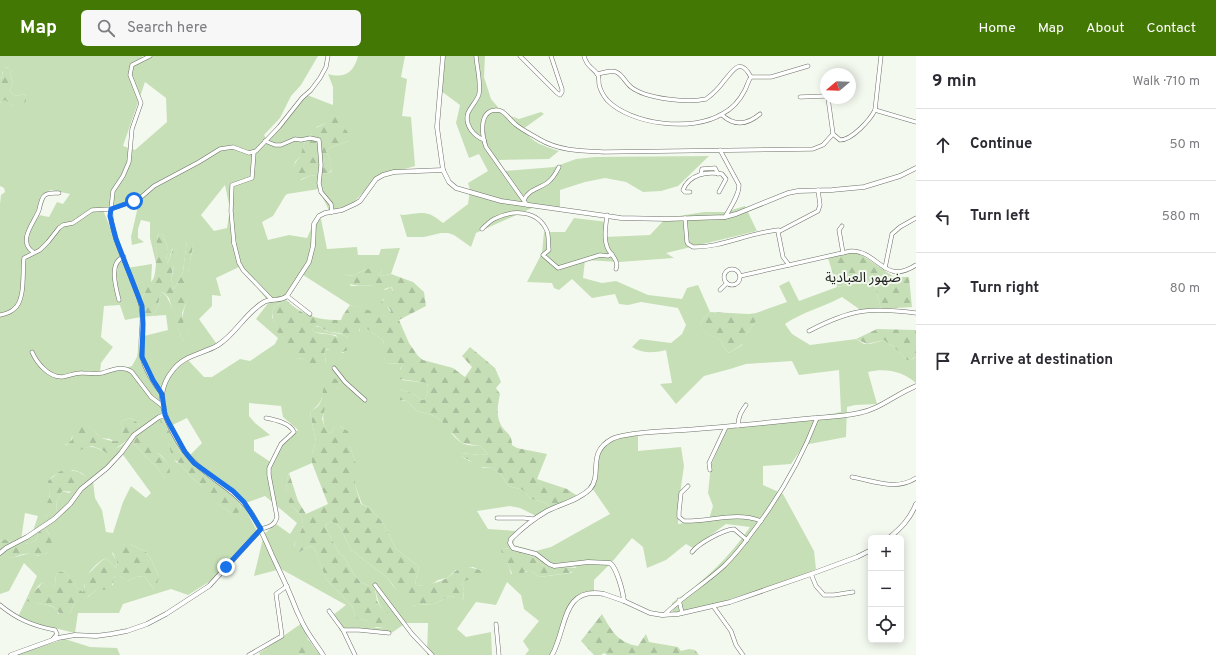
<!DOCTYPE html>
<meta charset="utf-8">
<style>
body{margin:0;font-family:Overpass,"Noto Sans Arabic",sans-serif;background:#f7f7f7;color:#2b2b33}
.controls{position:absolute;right:12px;bottom:12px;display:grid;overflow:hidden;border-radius:6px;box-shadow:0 2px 10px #0003}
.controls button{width:36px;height:36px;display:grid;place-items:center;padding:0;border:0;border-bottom:1px solid #e1e1e2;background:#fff;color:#2b2b33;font:20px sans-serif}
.compass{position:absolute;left:820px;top:12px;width:36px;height:36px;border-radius:50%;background:#fff;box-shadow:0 2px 10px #0003;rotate:251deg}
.stop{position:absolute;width:12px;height:12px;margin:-9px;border:3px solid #1a73e8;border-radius:50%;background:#fff}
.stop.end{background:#1a73e8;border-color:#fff;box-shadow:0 1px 4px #0008}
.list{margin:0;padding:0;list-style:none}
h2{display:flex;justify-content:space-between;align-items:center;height:52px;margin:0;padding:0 16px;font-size:17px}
h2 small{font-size:13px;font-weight:400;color:#7c7c81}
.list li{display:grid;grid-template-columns:26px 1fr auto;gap:12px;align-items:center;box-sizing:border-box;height:72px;padding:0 16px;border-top:1px solid #e1e1e2}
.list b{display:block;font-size:15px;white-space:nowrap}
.list em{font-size:13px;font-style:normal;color:#7c7c81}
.icon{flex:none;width:22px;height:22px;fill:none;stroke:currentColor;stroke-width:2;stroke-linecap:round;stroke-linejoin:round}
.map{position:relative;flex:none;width:916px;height:599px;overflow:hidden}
header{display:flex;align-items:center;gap:24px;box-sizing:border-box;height:56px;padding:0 20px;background:#447805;color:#fff}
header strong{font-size:19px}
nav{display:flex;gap:22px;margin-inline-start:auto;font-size:14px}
.search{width:280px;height:36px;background:#f7f7f7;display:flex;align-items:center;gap:10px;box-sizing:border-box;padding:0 14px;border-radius:6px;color:#7c7c81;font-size:15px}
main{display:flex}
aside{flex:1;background:#fff}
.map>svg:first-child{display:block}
.grass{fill:#c7dfb7;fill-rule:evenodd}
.forest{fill:url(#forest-firs)}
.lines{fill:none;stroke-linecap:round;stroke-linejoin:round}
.minor-casing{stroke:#6c7168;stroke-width:4.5}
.tertiary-casing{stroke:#6c7168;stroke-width:5}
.minor{stroke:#fff;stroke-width:3.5}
.tertiary{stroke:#fff;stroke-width:4}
.route{stroke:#1a73e8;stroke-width:5}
.labels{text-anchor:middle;stroke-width:4;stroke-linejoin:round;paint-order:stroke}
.quarter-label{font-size:14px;fill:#1e201d;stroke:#f3f9ef}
</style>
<header>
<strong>Map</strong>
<div class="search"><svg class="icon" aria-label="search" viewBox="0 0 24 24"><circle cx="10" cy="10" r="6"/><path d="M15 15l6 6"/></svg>Search here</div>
<nav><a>Home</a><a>Map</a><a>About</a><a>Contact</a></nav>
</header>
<main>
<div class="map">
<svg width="916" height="599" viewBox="0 0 916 599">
<defs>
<pattern id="forest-firs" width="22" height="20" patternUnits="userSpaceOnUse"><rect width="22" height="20" fill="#c7dfb7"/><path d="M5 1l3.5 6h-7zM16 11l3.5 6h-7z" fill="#aabf9d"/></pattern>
</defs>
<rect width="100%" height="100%" fill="#f3f9ef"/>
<g class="grass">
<path d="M0,0H141L143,1L149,0H318L301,29L291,40L280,62L264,79L267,84L307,39L333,49V31L328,18C345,23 354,16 358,0H405L401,21L407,23L402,60L411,61L415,110L378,121L354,146L341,154L330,157L319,133L287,138L285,140L273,160L262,166L268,184L289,179L307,182L316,162L321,163L327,193L357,191L358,199H379L381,193L400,192L391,218L379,220L382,214C378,213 373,212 369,213C359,214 355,223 344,218L351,230H374L385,234L391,231L393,236L387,242L382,244L391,256L387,259L384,260L350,249L300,217L286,244L275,250L272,256V261L278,275L283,282L284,284L296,302L303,303L320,311C330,307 323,302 325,293L343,297L348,294L336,279L314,276L312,273L313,271C321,269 322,274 329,276C337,278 340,276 348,282L359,276L360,272H366L383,284L385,293L384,301L386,307L403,308L400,313L402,324L427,327C429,332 428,340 424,344H422L412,337L399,333L402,345H407L417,355L432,359L442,365C445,371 457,385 464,388C469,390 475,389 480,390L488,398L480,399L461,397V400L462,401L483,412H493L501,419L509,430L523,434L531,443L546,447L552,453L536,460L520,452L510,450L477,455L488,473L517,475L513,489L536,495L551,491L610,458L592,432C595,409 596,387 622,380C627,378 633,379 638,379V395L681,391L684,410L681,431L678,468L709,463L713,450L708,437L711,409L727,373L811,362L841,356L839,314L799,319L792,305L746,308L730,313L704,320L676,348L660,328L672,327L666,294C653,297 643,298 632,291L640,283L671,287L682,278L686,269L678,252L641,246L628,249L619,248L615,238L592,242L572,223L559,234L554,232L552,227L527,226L542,197L544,176H565L574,162L608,166L604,181L650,179L666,162L704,156H725L745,150L757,175L666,197L674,202L619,206L585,204L583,222L602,227L616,225L648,239L682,243L687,232L698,229L710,256L700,267C706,281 709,277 721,284L724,292L729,297L742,289L747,277L756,265V257L787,246L779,230L789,225L799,245L837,231L872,224L874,228L881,253L862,255L842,241C824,251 802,256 785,268L792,278L810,289L856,283L864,288H870L884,284L897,294L907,304L913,303L916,301V327C902,315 885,312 868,316L877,348L855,349L847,351L846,381L804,389L791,408L763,410V429L783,438L814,495L816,513L792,525L775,528L708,551L673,560L672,547C703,526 729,502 750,471L726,468L693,492L686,488L666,504L647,512L643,491L632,482L612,506L594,524V535L586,538L572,549L551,599H525L529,594L523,585L539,565L524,553L521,539L507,526L496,549L476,546L457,573L466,581L491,576L492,599H427L428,567H406L390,578L372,575H340L333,559L346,549L281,513L254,520L264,478L276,468L290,478L297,467L265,440L243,448L257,475L215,522L188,539L171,533L123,548L119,557H78L75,577L17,563L37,520L24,507L9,535L0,538V497C14,509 25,492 38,500L47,497L50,493L49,478L46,473L40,472L38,473V479L36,484C24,491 15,488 4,483L0,485V148L1,139L5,136L4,132L0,130V47L5,44L12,50L15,46L26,45V40L24,38L16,40L12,38L10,34L13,27L10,18L12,14L9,11L5,12L2,16L3,20L0,23ZM145,26L166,42L167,66L135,94L123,90ZM327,66L342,70L349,85L332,91L326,95L329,101L332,115L328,117L310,120L301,124L293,114L295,106L301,99L305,85L317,71ZM225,129L230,153L227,172L214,175L201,159ZM51,134L70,138L63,148L57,146L49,161L39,159L48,135ZM134,145L139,146L131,181L132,189L144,186L138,182V173L141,164L150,166V182L156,207L157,186L158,178L162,177L168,192L166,205L168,207L172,193L177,194L174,205L173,215L172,220V228L174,233L183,216L187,185L193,190C192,200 188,209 188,218C187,224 189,231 188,237C186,255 177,259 188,279L184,285L181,281C178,270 171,241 162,236L159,243L158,251L152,260L166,259L168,274L140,281L137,301L132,310L122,313L100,316L101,307L113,291L101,281L104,250L120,249L125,264L141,261C138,252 144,233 151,227L152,208L127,212L103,154ZM239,211L269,246L256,263L278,282L275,288L250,305L240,303L212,321H204L187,303L216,287L199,263L212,250V239L221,240L216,222ZM340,326L338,332C325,338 318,366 328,376L331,377L335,370H340L348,375L350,390L355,405V429L362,448L370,452L383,467L396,493L418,510C420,516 414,522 416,529H429L434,527L438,524L447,522L456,514L473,511L482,515L462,526L464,535L463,544L450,540L434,548L416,549L413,551L393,530L387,521L351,494L342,475L337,468L332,466L326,468L325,470L339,497L344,501L355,520L362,527L368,529L375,533C379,547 378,550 390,559L384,571L376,572L367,565L360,563L355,559L352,550L326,523L317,498L313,491L310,490L298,497L294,489C296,483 303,475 303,469C304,459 295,455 291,448C285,439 286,427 289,417L312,407V398L316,386L310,356C321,348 322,344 324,330ZM249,347L281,350L283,361L298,374C280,387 280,385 272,407L254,395V384L270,379L255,367L249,360ZM131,362C142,367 144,381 150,390C153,394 158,397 162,400C165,403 167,407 169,411L165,422L156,410L147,402L131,384L129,383L121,390L106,397C93,389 90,390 75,395L65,389L71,386L72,380L89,370L101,382L110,383L115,386L118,385L123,374L121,366L122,365ZM187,362L202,387L189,400L168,371ZM161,363C170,372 172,386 180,396L238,444L241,452L231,457L215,446L201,429L192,422L180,408L176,406L169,390ZM121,396L151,437L146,442L131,430L123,446L113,477L106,476L102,454L95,442L93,425ZM73,414C80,416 85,417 87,425L84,429L69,437L62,435C61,438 58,442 57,445C55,454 61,458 50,463L46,460C44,452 47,449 49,442C51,437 49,434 49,429C48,417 65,416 73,414ZM25,457L38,460L31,481L21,484ZM125,488H130L146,496L152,505L159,521L154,533L144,520L136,521L128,525L118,519H116L113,523V529L96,534L88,541L75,546L70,557L58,558V554C48,546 38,550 28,542L42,526L51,535L55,528L56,519L59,516L65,515C71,523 74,531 82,536L84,535C85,532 84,528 85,525C88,516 97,506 106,502L116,512L117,505L112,497ZM503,492C512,493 525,496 532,501C537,504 539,508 545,510C555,513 566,510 576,511L571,517L539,521L532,515H528L522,517L511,518C510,515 510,511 508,508C505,502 501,501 501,494Z"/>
<path d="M443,0H485L484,21L491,43L503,57L519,63L541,56L544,58L523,73C534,88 542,89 559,95L549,103L499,104L504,115L554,111L576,103L595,101L709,100L678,130L661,135L643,136L626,126L605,122L585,126L560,134V153L532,152L476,177L471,191L454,179L448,177H441L424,181H407L400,158L402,159C422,157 427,153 443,167L468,148L470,134L468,127L488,115L479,98L469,102L456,67L460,49L441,35Z"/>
<path d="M302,567L308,583L306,584L299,598L303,599H260L259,597Z"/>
<path d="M65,583L90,591L117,592L120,599H14Z"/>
</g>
<g class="forest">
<path d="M9,11L13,12L10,18L13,27L10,34L12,38L16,40L24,38L26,40V45L24,47L17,46L12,50L5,44L0,47V23L3,20L2,13Z"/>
<path d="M339,59H341L342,70L347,75L350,83L349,85L332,91L326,95L329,101L332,114L328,117L310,120L299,124C288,115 294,109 300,100C302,97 302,92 304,88C305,85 308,84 310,81C311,79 311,77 312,75C316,71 321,70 325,67C330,63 333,61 339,59Z"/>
<path d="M159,176L162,177L168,192L166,205L168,207L173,192L177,194C176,206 168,221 174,233L183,216L187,184H189L193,190L188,216L189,233L188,242L182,257L184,269L190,284L188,286L184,285L181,281L169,242L164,237L162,236L159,243L158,251L152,260L141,261C138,252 143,240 147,231C149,228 152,226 154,221C158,207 154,190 159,176Z"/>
<path d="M853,196L862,199L894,221H909L912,251L881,253L874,228L872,224L837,231L828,202Z"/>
<path d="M381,209L382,214L379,220L391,218L413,226L424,236L426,250L399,264L409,287L418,300L423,304L453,312L465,321L472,311L462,300L470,291L495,312L501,326L496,332L500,338C498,348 496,357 500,367C504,377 512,376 512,389L517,392L547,398L537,423L567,433L579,441L552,453L546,447L531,443L523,434L509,430L501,419L493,412L478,411L469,404L462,401L459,398L461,397L480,399L488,398L480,390L462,387L453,378L446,375L442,365L432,359L417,355L407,345L400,344L397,336L399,333L412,337L422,344H424C428,340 429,332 427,327L400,323L399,316L403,308L386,307C382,301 385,291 383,284L366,272H360L359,274V279L350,283L340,277L329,276L318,270L314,271L312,273L314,276C331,281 338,274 348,294C340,298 334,300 328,293H325C323,304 331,310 316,312L303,303L296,302L292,300L286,292L283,282L278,277L273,263L272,256L275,250L286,244C301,259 320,265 341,264L343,259L350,249L375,256H377L384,260L391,256L390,253L382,248L381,246L393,236L392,231L387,232L380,236L374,230C361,229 347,233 342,219L343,217C351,223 357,217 365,214C370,212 376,210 381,209Z"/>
<path d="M710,256L749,258L756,257V265L747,277L744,287L729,297L724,292L721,284C710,278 705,281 700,267Z"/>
<path d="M877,273L916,274V301L910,304H907L897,294L884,284L867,288L856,283Z"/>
<path d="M329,322L339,323L340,330C326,342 327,346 322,363C324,368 325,376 331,377L335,370L338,369L348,375L350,381V390L355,405V429L361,448L370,452L383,467L396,493L418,510C420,516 414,522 416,529C427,530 437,527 447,522C450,520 453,517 457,514C463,509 475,512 482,515L481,519L462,526L464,535L462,548L454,541L450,540L434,548L416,549L413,551L400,539L387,521L351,494L342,475L337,468L332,466L326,468L325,470L339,497L344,501L355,520L362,527L368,529L375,533L377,545L381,551L393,561V568L384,571H372L367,565L356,562L352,550L326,523L316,496L313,491L310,490L298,497H295C291,484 303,478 303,468C303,460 297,455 292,450C284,442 286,426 289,417L298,445L306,458L328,448L312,407V398L316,386L310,356C313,353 318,352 320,347C324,340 321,328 329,322Z"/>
<path d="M159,361C169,369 172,385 180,396L238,444L241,452L240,456L233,458L231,457L210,443L201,429L192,422L180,408L173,402Z"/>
<path d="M131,362C137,365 144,374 147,381C148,384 149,388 151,390C158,399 169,403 170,416L165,422L156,410L147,402L131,384L129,383L108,398L100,393L92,390L68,398L64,396L63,392L72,384L73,374C77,372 81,369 85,369C91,369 95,377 100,381C103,383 113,386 117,385L123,374L121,366L122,365Z"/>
<path d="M64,414C74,414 80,415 87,422V425L74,436L62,435C61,438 58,442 57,445C55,454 61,458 50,463L46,460L44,454L50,440L48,425L59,416Z"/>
<path d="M40,472L46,473C50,480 55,488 49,495C47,498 43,498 40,500C35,499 31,497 24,498C14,500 10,506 0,497V485L4,483C16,488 23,491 36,484L38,479V473Z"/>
<path d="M125,488H130L146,496L152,505L159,521L155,534L144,520L136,521L128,525C123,523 119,517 114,521C110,538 112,533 96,534L84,544L75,546L69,559L62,563L59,561C59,559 59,557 58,555C56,548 34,547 27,545L31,537L39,531L42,526L51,534L55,528L56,519L59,516L65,515C71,522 74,532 83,536L85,530L82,521C92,518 96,507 106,502L116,512L117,505L112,495L113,493Z"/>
<path d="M503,492C512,493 525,496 532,501C537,504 539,508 545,510C555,513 566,510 576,512L577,513L569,517L539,521L532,515H526L518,521L513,520L508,508L502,503L501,493Z"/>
<path d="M602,558C611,574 618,587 638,590L646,578L649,586L678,591L681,595L689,593L695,594L699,599H607L604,597L601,599H594L581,585Z"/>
<path d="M308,583L320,599H303L297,597L293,590L297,587Z"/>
</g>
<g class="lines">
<defs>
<g id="minor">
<path d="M476,0C477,12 481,26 479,38C477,45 471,50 468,57C464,69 474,80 484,84"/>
<path d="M520,0L557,37L560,39L562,36V33L551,0"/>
<path d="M584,0C587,12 593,11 598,19C599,22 599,25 599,28C600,34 603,39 607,44C631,69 693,76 722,58C732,53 740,44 745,34C747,30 748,25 751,21H771L808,10"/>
<path d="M597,18C603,17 613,13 618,17C623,20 626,27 631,31C646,43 688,47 706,43C713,38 719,32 724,25C733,15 740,0 751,21"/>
<path d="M800,41L826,40"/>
<path d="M875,54L916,66"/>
<path d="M722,59C734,70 747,69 760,58"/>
<path d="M833,78L840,84C852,84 870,64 875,54L881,0"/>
<path d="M265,85L275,89H281L295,83L301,84L310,82L319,84L321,109L319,127L321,136L331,148L332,156"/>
<path d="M720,94L739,129C739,140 730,152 725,161"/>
<path d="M701,118L702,113L715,112L718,118"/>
<path d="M818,134L820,149L818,155L778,176L783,201L789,209L851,195C879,195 884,230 916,209"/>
<path d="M690,136H685L683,134C689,118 708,115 722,118L726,123L719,136"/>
<path d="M524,144C528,134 538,133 547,127C553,123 556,117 559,111"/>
<path d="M527,149L486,91C482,80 478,55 496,54C498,54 502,55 504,57C508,60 511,65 515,68C522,74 531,78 539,83C559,95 582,95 605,96L813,93L823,89L833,78L828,42"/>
<path d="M607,159C606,169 603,183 608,193C611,199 619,204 616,213"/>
<path d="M685,162L687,186L688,188L693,191C721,192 750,176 779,174"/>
<path d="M842,170L839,174L843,197"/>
<path d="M482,173C486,169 490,165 494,163C513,153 538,154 547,175C549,180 548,188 549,194L543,199L558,212L600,199L608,200L612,198"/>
<path d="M234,187L239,207L243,214L272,244"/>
<path d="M234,188L231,155L232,129L252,122L254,96"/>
<path d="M33,196C17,185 34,167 39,154C40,150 41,143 44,140C47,136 55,137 59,137"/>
<path d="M885,212L892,178L900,171L916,162"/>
<circle cx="732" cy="221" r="8"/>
<path d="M740,220L789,209"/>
<path d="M720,234L727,227"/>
<path d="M287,240L310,258"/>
<path d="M119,244C116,232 108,206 124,201"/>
<path d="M0,259C5,258 11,256 14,253C26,244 22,215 24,202L40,194L48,186L59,172L63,169L73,167L92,154L111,153L113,135L123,120L129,106L132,73L141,47L130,19L132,9L150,0"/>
<path d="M809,275C851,253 870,251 916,257"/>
<path d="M32,296C37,307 48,321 62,321C69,320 76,316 83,317C90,317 95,318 102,317C112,314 123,309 132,316L151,341L164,351"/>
<path d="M334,312L345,326L365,344"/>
<path d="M162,338C154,328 145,314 142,301C138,283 146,264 140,246C133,221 108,176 111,153L139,143L154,130L199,106L220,93L233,91L249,97L256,95L279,71L302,42L311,34L320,22L326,11L328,0"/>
<path d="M738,370C738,361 741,356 746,349"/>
<path d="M710,414L709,407L726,371"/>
<path d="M852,421C873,425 897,435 916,422"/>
<path d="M688,430L681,437L679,456V461L684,465C709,466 736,455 761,465"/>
<path d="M497,462H524L533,463"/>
<path d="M261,473C268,471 275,470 277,461L269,419V412L281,388L294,376C290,367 276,364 266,362"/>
<path d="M692,496C699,487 723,474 734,473L747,484"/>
<path d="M811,518L816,530L824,539H834L853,536"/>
<path d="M375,529L412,578L432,599"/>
<path d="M679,544L682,557"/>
<path d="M0,549C17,563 33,570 55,574L57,578L53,583"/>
<path d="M713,550L731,575L736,589L743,599"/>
<path d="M329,555L343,574"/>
<path d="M664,559C683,540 706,527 725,509C735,499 743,489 751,478C778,443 801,404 817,362"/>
<path d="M496,568L499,599"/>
<path d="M249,599L282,580L276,538L287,530"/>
<path d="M355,599L343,574H359L389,577"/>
</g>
<g id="tertiary">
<path d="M443,114L437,71L443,0"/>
<path d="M889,482C901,472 910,463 916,448"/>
<path d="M0,497L6,492L27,481L54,463L70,448L81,433L107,412L121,397L134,379L159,361L165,359"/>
<path d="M624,545C623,536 617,512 610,507L588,506L554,510L549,508L536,498L513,492L510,487L511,483C522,472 533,463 547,455C561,448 579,444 590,433C603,418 586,397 612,383C625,376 668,375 684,374C724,371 764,367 804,363C822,361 841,361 859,357C880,353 896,338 916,330"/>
<path d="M11,599L58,582L75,579L96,580L111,578L127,575L147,568L166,558L209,530L261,473"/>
<path d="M323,599C316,588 307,577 302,566C298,558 295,551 292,543C286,528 279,514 272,499C266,485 260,471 252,458C238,436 215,426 196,408C180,394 161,360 162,339C163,330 168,320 173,314C184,299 203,298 218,289C236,278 245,257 264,246C272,242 280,246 287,240L309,206L313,190L314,168L319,160L325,157L342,154L355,148L360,145L376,123L383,119L394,116L443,114L449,126L456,132L501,145L621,162L667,163L725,161L736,158L788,137L798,135L832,134L864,131L900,120L916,112"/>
<path d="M552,599C567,573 561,530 604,538L624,545L650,557L662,559L678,558L730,546L811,518L857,501L871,494"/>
</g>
</defs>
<use href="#minor" class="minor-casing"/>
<use href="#tertiary" class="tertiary-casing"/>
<use href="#minor" class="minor"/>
<use href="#tertiary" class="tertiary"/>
</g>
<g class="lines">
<path class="route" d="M134,145L111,153L110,160L116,183L142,250L143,268L142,301L153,324L162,338L165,359L169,367L185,396L194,407L233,435L244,446L261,473L226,511"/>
</g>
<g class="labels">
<g class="quarter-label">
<text x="863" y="226">ضهور العبادية</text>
</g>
</g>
</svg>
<div class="controls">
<button>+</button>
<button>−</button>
<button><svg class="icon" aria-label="locate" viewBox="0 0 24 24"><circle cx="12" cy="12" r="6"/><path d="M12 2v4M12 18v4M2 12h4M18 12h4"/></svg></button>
</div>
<svg class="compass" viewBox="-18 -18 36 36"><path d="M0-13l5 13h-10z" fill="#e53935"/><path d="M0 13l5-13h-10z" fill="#7c7c81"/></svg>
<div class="stop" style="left:134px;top:145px"></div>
<div class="stop end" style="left:226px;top:511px"></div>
</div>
<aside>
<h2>9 min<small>Walk · 710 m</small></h2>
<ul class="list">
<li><svg class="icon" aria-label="ahead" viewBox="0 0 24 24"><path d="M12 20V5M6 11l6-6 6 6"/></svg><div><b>Continue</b></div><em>50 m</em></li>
<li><svg class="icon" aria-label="left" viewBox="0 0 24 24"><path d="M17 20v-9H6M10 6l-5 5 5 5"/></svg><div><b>Turn left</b></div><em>580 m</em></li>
<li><svg class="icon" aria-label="right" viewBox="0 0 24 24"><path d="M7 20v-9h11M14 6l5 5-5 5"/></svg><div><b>Turn right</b></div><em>80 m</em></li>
<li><svg class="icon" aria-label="arrive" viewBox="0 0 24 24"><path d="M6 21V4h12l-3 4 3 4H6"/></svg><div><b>Arrive at destination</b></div></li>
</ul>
</aside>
</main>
